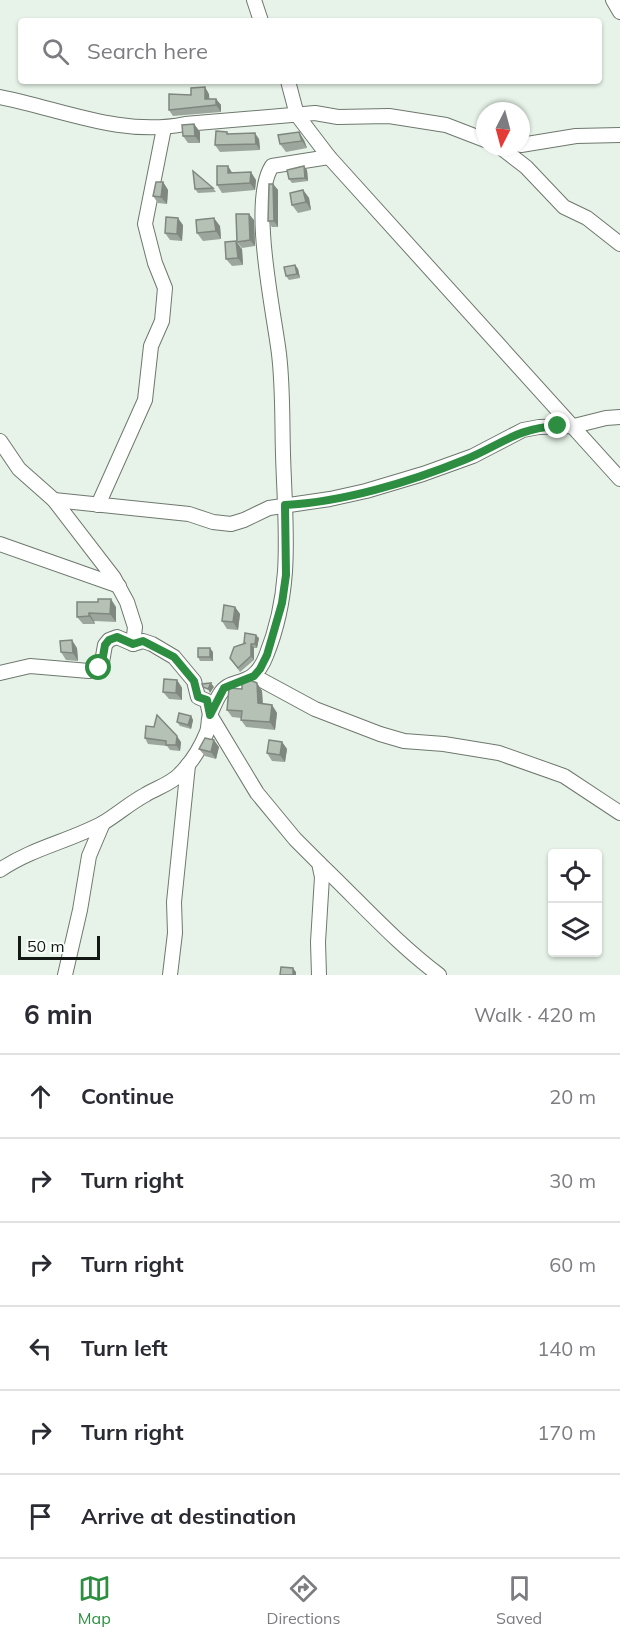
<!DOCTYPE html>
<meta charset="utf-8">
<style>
body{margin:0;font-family:Mulish,sans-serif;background:#f7f7f7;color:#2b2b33}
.controls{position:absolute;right:18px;bottom:18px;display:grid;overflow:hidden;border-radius:6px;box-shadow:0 2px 4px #0004}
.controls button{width:54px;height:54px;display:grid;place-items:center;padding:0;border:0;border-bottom:2px solid #e1e1e2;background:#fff;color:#2b2b33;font:30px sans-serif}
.compass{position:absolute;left:476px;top:102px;width:54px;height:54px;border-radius:50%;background:#fff;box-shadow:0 2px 4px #0004;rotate:186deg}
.scale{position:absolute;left:18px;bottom:15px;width:82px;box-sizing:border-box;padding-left:6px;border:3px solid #131814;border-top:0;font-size:16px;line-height:21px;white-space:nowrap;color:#131814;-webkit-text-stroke:4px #f9fefa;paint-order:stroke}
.stop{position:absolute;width:18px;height:18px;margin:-14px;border:4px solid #2d8e42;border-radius:50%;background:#fff}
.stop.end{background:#2d8e42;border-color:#fff;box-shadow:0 2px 6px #0008}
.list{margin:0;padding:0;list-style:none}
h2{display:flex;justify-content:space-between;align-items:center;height:78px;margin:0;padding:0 24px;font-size:26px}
h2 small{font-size:20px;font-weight:400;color:#7c7c81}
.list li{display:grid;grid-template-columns:39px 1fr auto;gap:18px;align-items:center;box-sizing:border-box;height:84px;padding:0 24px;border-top:2px solid #e1e1e2}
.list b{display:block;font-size:22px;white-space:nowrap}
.list em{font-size:20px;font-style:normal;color:#7c7c81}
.icon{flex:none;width:33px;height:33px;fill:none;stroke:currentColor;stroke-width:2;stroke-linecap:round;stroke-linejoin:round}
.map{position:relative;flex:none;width:620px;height:975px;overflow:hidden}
.search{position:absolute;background:#fff;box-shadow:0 2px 4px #0004;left:18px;right:18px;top:18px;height:66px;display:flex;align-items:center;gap:15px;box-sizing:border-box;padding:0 21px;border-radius:6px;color:#7c7c81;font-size:22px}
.sheet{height:582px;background:#fff}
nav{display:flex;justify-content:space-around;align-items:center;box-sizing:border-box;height:84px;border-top:2px solid #e1e1e2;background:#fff;font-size:16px;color:#7c7c81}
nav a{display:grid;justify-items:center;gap:3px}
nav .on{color:#2d8e42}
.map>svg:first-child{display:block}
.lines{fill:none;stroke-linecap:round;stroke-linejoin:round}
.minor-casing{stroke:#6e786e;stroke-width:16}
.minor{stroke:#fff;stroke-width:14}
.wall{fill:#9da69d}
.shaded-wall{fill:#7f877f}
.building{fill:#b6c1b6;stroke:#7f877f;stroke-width:1.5}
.route{stroke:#2d8e42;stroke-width:8}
</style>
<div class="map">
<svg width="620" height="975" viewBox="0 0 620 975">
<rect width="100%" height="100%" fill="#e7f3e8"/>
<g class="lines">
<defs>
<g id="minor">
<path d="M254,0L261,21"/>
<path d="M613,0L620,12"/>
<path d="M288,81L297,115L329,157L620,479"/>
<path d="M0,97C61,109 122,137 185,124L315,113L338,117L389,116L446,125L485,140"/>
<path d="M521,145L576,136L620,135"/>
<path d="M500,147L526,167L564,207L587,218L620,244"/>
<path d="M0,441L19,469L54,500L114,578L127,602L135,627L133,644"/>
<path d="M54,500L189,514L213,522L231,524L244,520L269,508L330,499L366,491L423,474L473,456L523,430L539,427L574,426L606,418L620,417"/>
<path d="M98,505L145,400L151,346L162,321L165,288L155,263L145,224L164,128"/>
<path d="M0,544L119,586"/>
<path d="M0,673L30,666L89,671L99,668L102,662L105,645L109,640L117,637L133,644L143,641L152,644L174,657L194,681L198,697L207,701L210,715L257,793L295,839L319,863L322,877L318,942L319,975"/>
<path d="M254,676L315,709L380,734L404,741L444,744L499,753L564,776L620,813"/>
<path d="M319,863C359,901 395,942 439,975"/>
<path d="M0,870C32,848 70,841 103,823C118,814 130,803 145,795C156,788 171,784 180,774C191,763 201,747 207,732C209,727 208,720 210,715C213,708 216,700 220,694C230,676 253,690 266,656C294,587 285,526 283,454C282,421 283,387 279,354C274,312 249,201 272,166L329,157"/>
<path d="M65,975L80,910L89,856L103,823"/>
<path d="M170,975L175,933L174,902L188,765"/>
</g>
</defs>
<use href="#minor" class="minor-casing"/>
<use href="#minor" class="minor"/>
</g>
<g class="wall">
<path d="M209,94V99H216L221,105V112L173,116L169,110L191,95Z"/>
<path d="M194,124L200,132V143H188L183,136Z"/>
<path d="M227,132L229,134L259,139L260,150L220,152L215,145Z"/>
<path d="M304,140L307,148L286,152L280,144Z"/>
<path d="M307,170L308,181L292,183L289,179Z"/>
<path d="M233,173L256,180L255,190L222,193L217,185Z"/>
<path d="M163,182L168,190L167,204L158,203L153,196Z"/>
<path d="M273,184L278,190V227H272L268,221Z"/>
<path d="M213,188L216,192L198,193L195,189Z"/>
<path d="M303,190L309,198L311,210L298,213L292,205Z"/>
<path d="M254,220L255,246L242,248L237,242Z"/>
<path d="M183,225L182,241L170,240L165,233Z"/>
<path d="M220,226L221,239L203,241L197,233Z"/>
<path d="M242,249L243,265L232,266L226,259Z"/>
<path d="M295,265L298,269L300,278L289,280L286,276Z"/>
<path d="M77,602L116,607V622L94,621L95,624H83L77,617Z"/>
<path d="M235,607L240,614L238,630L227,629L222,621Z"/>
<path d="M259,638L257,648H254V660L240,672L230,658Z"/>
<path d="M77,648L78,661L66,660L61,652Z"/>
<path d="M213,652V661H200L198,657Z"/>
<path d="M177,680L182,688V700L169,699L163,692Z"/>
<path d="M257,683L262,691L263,704L272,705L277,713L275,730L246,727L241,720V718L232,717L227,710Z"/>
<path d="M191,716L193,720L191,729L180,726L177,722Z"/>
<path d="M145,738L181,742L180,751L170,750L167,746L148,744Z"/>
<path d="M282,742L287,749L285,762L272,761L267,753Z"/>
<path d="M219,747L216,759L205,756L199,749Z"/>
</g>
<g class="shaded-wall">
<path d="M205,87L209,94L210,105L205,99Z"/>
<path d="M216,99L221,105V112L216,105Z"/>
<path d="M194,124L200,132V143L195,136Z"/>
<path d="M299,132L304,140L307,148L302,141Z"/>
<path d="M255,133L259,139L260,150L256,144Z"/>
<path d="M228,166L233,174L228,173Z"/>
<path d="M304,166L307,170L308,181L305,178Z"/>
<path d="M251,172L256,180L255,190L250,183Z"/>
<path d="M163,182L168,190L167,204L161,197Z"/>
<path d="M273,184L278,190V227L274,221Z"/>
<path d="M303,190L309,198L311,210L306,202Z"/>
<path d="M249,214L254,220L255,246L250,240Z"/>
<path d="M178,218L183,225L182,241L177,234Z"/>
<path d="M214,218L220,226L221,239L216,231Z"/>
<path d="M236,241L242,249L243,265L238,258Z"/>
<path d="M295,265L298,269L300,278L297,274Z"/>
<path d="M111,599L116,607V622L110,614Z"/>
<path d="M235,607L240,614L238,630L233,622Z"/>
<path d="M89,613L94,621L95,624L89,616Z"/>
<path d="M256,635L259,638L257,648L255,644Z"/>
<path d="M72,640L77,648L78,661L73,653Z"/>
<path d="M251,644L254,648V660L251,656Z"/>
<path d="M210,648L213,652V661L210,657Z"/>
<path d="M177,680L182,688V700L176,693Z"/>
<path d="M211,683L214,687L210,693L208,689Z"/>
<path d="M257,683L262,691L263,711L258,703Z"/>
<path d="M272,705L277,713L275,730L270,722Z"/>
<path d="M191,716L193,720L191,729L188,725Z"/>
<path d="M177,736L181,742L180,751L176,745Z"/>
<path d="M214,740L219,747L216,759L211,752Z"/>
<path d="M282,742L287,749L285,762L280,755Z"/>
<path d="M293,968L296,972V975H293Z"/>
</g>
<g class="building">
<path d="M205,87V99H216V105L169,110V94L191,95V88Z"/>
<path d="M194,124L195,136H183L182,125Z"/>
<path d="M216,131L227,132V134L255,133L256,144L215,145Z"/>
<path d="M299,132L302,141L280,144L278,135Z"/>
<path d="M217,166H228V173L251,172L250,183L217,185Z"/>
<path d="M304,166L305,178L289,179L287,170Z"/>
<path d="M193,171L213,188L195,189Z"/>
<path d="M156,182H163L161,197L153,196Z"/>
<path d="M269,184H273L274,221H268Z"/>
<path d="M303,190L306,202L292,205L290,193Z"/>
<path d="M236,214H249L250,240L237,242Z"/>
<path d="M166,217L178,218L177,234L165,233Z"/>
<path d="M214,218L216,231L197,233L196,220Z"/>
<path d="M236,241L238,258L226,259L225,242Z"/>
<path d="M295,265L297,274L286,276L284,267Z"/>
<path d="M98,599H111L110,614L89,613V616L77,617V602H98Z"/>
<path d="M224,605L235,607L233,622L222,621Z"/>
<path d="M245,633L256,635L255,644H251V656L238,668L230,658L234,647L246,643H244Z"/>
<path d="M72,640L73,653L61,652L60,641Z"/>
<rect x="198" y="648" width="12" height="9"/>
<path d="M164,679L177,680L176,693L163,692Z"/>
<path d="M248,679L257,683L258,703L272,705L270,722L241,720L242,711L227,710L229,688L242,689V681Z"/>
<path d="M211,683L208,689L203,687L202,684Z"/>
<path d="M179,713L191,716L188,725L177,722Z"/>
<path d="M157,715L177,736L176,745H166V741L145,738L146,726L154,727Z"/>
<path d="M205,738L214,740L211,752L199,749Z"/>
<path d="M269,740L282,742L280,755L267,753Z"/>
<path d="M281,967L293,968V975H280Z"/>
</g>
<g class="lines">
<path class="route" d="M99,668L102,662L105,645L109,640L117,637L133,644L143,641L174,657L194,681L198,697L207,700L210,715L224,688L254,676L260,669L267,655L282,603L286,575L285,505C343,502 410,482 464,460C501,445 516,428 558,426"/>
</g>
</svg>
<div class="controls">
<button><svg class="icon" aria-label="locate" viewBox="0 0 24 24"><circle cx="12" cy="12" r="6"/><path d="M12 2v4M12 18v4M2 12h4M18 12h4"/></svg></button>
<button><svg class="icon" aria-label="layers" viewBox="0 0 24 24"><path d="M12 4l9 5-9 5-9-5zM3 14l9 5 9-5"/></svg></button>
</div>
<svg class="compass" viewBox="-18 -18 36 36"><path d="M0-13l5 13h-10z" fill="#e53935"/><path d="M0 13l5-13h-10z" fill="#7c7c81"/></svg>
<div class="scale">50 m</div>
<div class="stop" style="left:99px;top:668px"></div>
<div class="stop end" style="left:558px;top:426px"></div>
<div class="search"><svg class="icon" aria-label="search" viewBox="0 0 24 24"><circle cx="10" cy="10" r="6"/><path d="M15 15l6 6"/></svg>Search here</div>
</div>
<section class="sheet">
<h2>6 min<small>Walk · 420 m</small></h2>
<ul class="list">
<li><svg class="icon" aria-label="ahead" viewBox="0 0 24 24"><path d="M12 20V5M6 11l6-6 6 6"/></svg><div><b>Continue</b></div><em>20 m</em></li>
<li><svg class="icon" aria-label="right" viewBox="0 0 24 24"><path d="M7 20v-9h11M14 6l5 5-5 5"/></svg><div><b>Turn right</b></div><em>30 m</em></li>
<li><svg class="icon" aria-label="right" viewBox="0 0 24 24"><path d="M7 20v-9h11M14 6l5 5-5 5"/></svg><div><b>Turn right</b></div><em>60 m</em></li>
<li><svg class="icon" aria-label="left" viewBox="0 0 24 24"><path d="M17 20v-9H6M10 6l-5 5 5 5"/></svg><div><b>Turn left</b></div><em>140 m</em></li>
<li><svg class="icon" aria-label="right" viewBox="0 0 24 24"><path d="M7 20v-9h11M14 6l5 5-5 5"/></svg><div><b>Turn right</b></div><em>170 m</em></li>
<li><svg class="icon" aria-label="arrive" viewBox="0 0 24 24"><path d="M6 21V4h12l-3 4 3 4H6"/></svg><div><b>Arrive at destination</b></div></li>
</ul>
</section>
<nav>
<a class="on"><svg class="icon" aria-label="map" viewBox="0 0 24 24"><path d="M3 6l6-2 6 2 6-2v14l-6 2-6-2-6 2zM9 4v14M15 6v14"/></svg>Map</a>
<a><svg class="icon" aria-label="directions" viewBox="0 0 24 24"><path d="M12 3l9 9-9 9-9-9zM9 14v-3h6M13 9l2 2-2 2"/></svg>Directions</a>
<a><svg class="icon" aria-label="saved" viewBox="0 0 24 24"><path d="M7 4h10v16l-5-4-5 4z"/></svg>Saved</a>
</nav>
